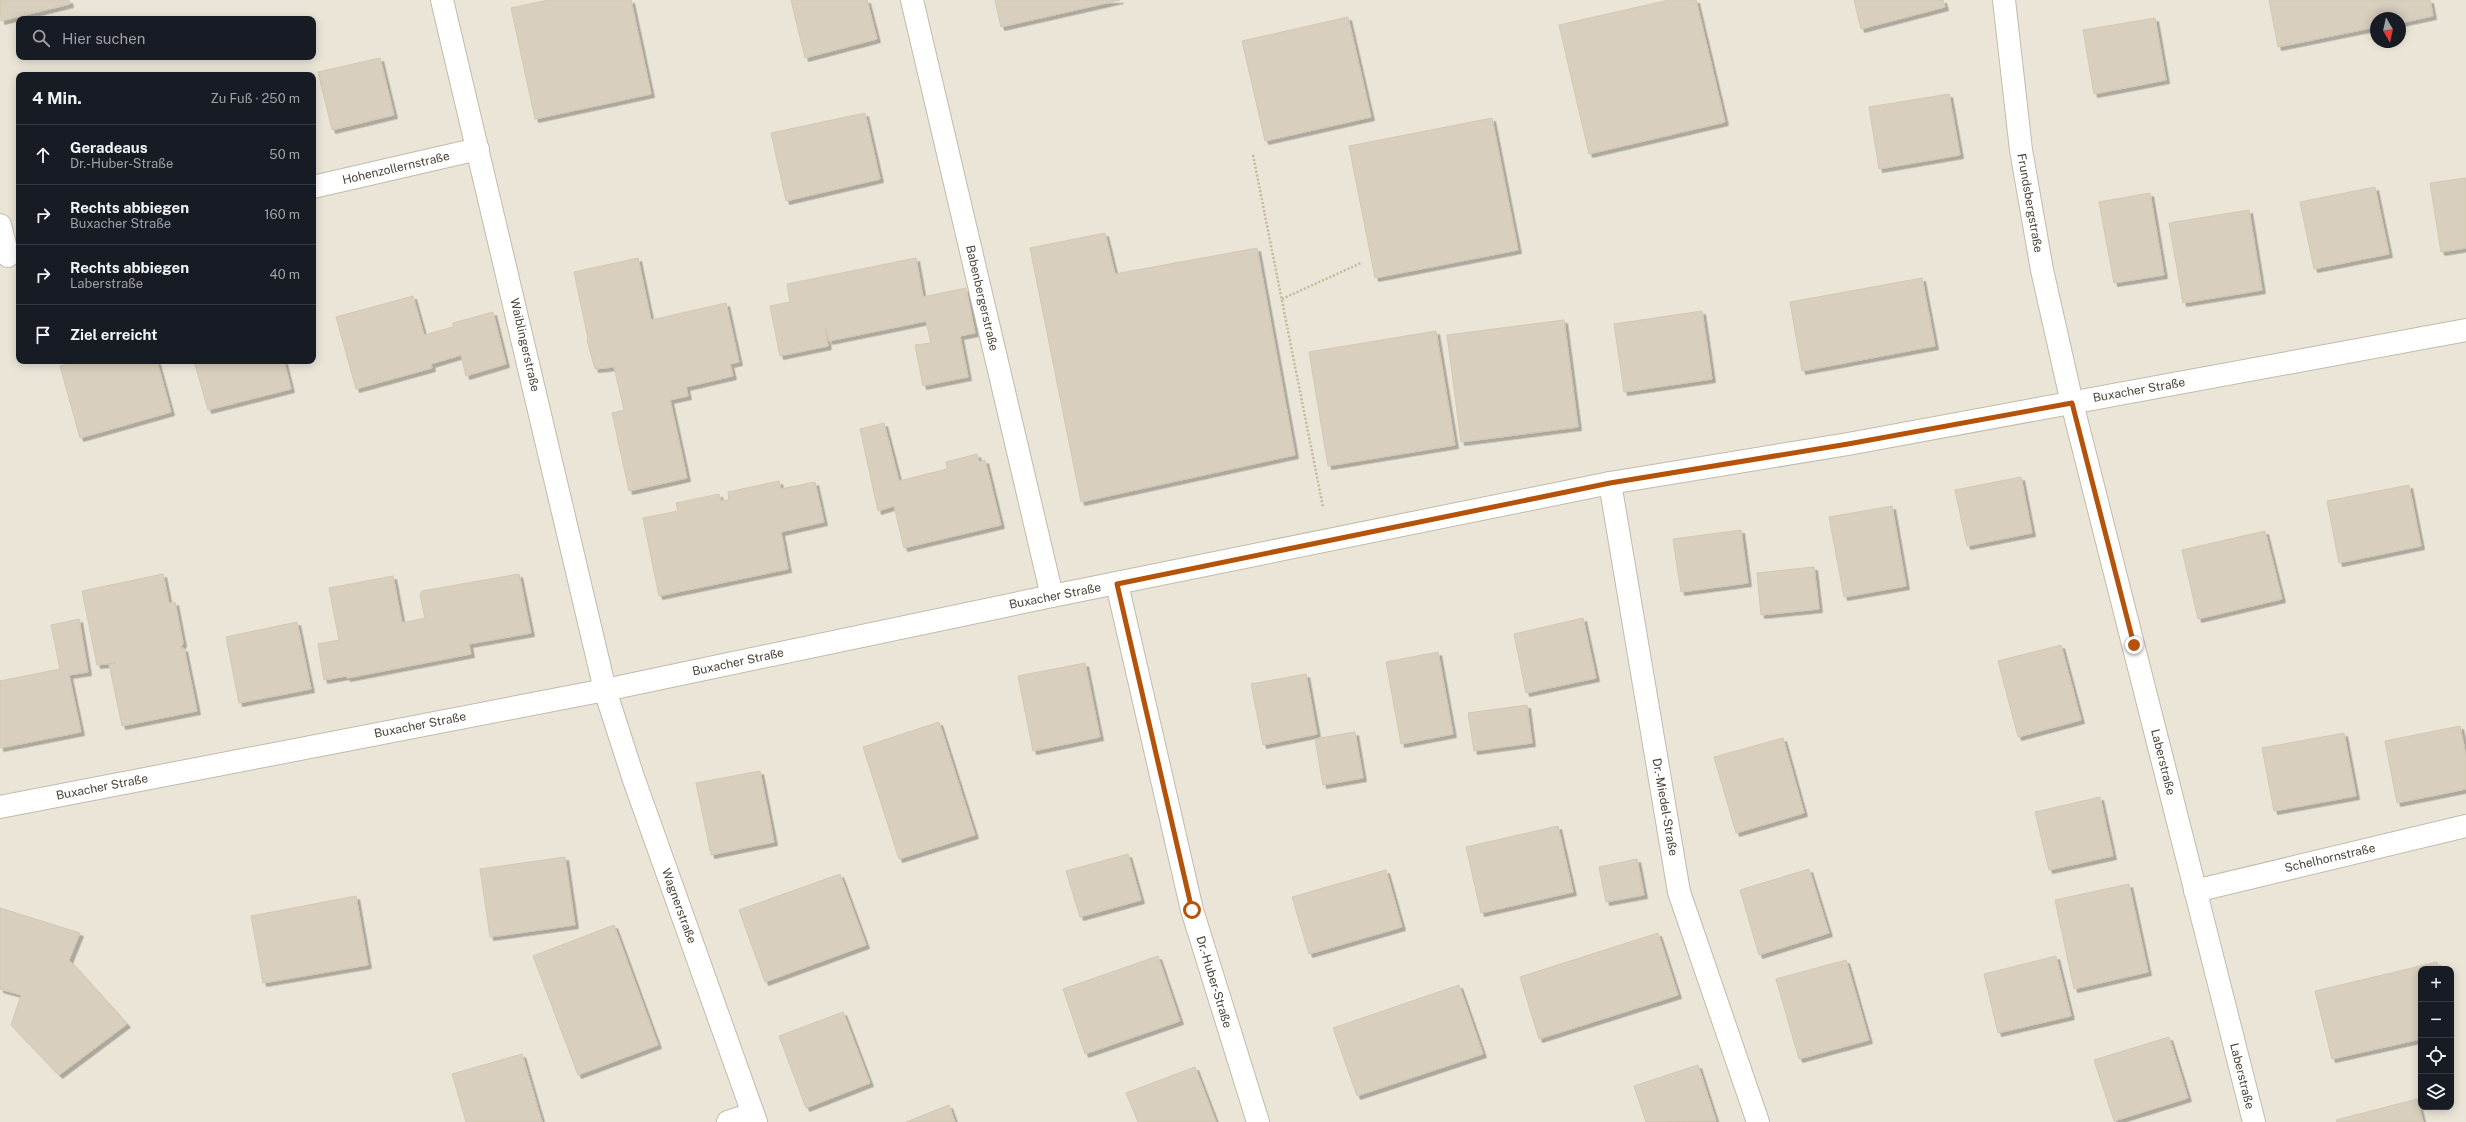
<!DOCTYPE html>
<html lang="de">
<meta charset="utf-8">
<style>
body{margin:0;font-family:"Public Sans",sans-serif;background:#20242c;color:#f1f3f6}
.controls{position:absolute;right:12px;bottom:12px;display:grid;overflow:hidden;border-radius:8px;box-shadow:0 2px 10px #0003}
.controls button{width:36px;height:36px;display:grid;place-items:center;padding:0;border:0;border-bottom:1px solid #363941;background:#171b24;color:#f1f3f6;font:20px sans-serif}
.compass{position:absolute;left:2370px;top:12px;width:36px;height:36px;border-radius:50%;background:#171b24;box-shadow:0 2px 10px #0003;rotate:171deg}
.stop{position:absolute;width:12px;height:12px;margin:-9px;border:3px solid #b45309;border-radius:50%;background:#fff}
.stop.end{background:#b45309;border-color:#fff;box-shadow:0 1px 4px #0008}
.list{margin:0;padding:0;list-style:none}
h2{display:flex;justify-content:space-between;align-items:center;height:52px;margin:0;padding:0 16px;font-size:17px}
h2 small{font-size:13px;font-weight:400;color:#9ea1a6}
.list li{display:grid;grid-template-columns:26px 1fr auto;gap:12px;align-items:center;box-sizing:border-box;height:60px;padding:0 16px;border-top:1px solid #363941}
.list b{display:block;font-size:15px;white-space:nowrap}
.list p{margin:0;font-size:13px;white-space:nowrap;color:#9ea1a6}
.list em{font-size:13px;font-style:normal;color:#9ea1a6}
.icon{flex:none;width:22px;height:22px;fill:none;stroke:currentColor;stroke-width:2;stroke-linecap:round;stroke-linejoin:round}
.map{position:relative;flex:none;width:2466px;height:1122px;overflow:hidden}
.search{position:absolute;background:#171b24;box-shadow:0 2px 10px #0003;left:16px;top:16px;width:300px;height:44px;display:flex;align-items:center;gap:10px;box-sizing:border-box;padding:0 14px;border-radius:8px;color:#9ea1a6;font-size:15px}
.panel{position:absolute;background:#171b24;box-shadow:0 2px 10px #0003;left:16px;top:72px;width:300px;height:292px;border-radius:8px}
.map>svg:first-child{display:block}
.residential{fill:#eae5d7;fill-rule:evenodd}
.building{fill:#d8cfbe;stroke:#d3c8b1;filter:url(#shadow)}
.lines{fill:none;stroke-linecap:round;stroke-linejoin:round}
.minor-casing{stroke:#c2bbab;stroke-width:24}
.path{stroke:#c4b89b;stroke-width:2.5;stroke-dasharray:2 2;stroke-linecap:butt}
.minor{stroke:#fff;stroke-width:22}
.route{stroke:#b45309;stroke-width:5}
.labels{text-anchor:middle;stroke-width:3;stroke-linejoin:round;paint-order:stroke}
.street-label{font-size:12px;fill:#4a4437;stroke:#fff}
</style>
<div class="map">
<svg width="2466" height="1122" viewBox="0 0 2466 1122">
<defs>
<filter id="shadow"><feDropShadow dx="3.5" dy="3.5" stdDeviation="0" flood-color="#0004"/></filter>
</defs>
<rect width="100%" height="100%" fill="#f5f2e9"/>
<path class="residential" d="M0,0H2466V1122H0ZM2376,18H2400V42H2376ZM19,19H313V57H19ZM19,75H313V361H19ZM2421,969H2451V1107H2421Z"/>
<g class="building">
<path d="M0,0H69L70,4L1,21Z"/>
<path d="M549,0H631L651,94L535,119L511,8Z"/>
<path d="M791,0H867L877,39L805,58Z"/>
<path d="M995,0H1120L1001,27Z"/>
<path d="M1669,0H1696L1725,122L1589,154L1559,25Z"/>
<path d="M1854,0H1943L1945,7L1861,29Z"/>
<path d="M2269,0H2430L2433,16L2400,23V18H2376V27L2278,47Z"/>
<path d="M1348,17L1371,117L1265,141L1242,41Z"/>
<path d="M2155,18L2166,80L2094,94L2083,30Z"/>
<path d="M380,58L394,115L332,130L318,72Z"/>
<path d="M1949,94L1960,155L1879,169L1869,107Z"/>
<path d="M865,113L880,179L786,201L771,133Z"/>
<path d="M1492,118L1518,250L1375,278L1349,146Z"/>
<path d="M2466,178V248L2441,252L2430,183Z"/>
<path d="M2375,187L2389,254L2314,269L2300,202Z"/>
<path d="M2150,193L2164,275L2114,283L2099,202Z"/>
<path d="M2249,210L2262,290L2183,303L2169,223Z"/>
<path d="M1105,233L1115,274L1257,248L1295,455L1081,502L1030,248Z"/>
<path d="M638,258L651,320L726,303L739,362L730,364L733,376L686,387L688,396L670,400L687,478L629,491L612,413L624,410L614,367L595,369L587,340L588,339L574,272Z"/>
<path d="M916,258L923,297L966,288L975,333L960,336L968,377L923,386L915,345L931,343L926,321L829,341L826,328L825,329L828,346L780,356L770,306L790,302L787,284Z"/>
<path d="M1922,278L1935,346L1802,371L1790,302Z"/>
<path d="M413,296L424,335L453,327V323L493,312L506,364L466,376L461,355L431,364L432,368L356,389L336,317Z"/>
<path d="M1702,311L1712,379L1624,392L1614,324Z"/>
<path d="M1564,320L1578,427L1461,442L1447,335Z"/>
<path d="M1436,331L1455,445L1328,466L1309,352Z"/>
<path d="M76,361H157L171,412L80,438L60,366Z"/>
<path d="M194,361H284L291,389L208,410Z"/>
<path d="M884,423L899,481L947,469L946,462L977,454L979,462L985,460L1001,525L904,548L894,506L878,511L860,429Z"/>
<path d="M2021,477L2032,533L1967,546L1955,490Z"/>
<path d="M779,481L781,489L815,482L824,522L781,532L788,569L659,596L643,518L678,511L676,503L719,494L721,501L729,500L728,492Z"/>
<path d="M2409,485L2421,546L2339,563L2327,501Z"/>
<path d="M1892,506L1906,586L1844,597L1829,517Z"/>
<path d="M1741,530L1748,583L1681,592L1673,539Z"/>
<path d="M2265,531L2282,599L2198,619L2182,550Z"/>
<path d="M1814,567L1819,609L1761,615L1757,573Z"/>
<path d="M163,574L169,603L175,602L183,643L180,649L184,648L197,711L122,726L109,664L116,663L97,665L82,591Z"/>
<path d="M519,574L531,633L469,644L471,654L347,678L346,676L324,680L318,644L339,640L329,588L393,576L402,623L425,618L420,595L422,591Z"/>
<path d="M1583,618L1596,678L1526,693L1514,634Z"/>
<path d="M79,619L88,672L69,675L81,732L0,748V681L60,669L51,625Z"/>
<path d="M297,622L311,689L239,703L226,637Z"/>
<path d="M2061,645L2081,720L2018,737L1998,661Z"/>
<path d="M1438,652L1453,734L1401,744L1386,662Z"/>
<path d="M1085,663L1100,737L1033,751L1018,676Z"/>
<path d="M1306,674L1317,734L1263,745L1251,684Z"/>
<path d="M1527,705L1532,743L1474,751L1468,713Z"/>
<path d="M939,722L975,835L899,859L863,747Z"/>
<path d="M2460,726L2466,756V789L2397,803L2385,741Z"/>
<path d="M1355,732L1363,778L1323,785L1315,739Z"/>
<path d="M2344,733L2356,796L2274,811L2262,748Z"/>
<path d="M1783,738L1804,813L1736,833L1714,757Z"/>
<path d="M760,771L774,842L711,855L696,783Z"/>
<path d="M2100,797L2113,856L2049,870L2035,812Z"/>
<path d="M1558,826L1573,892L1481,913L1466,847Z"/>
<path d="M1128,854L1141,900L1080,917L1066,871Z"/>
<path d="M565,857L575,925L490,937L480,869Z"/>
<path d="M1637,859L1644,895L1606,902L1599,867Z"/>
<path d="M1809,869L1829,933L1759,955L1740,890Z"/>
<path d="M1386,870L1402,927L1309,954L1292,897Z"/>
<path d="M840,874L866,945L765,982L739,910Z"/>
<path d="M2129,884L2148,972L2074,989L2055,900Z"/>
<path d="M356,896L368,965L263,983L251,916Z"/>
<path d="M0,908L80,933L69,960L127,1024L59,1075L11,1025L21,995L0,989Z"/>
<path d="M614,925L658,1045L578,1075L533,956Z"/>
<path d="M1658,933L1678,995L1539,1039L1520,977Z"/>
<path d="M1158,956L1180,1021L1085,1054L1063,989Z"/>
<path d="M2056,956L2071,1016L1998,1033L1984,974Z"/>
<path d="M1846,960L1869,1040L1799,1059L1776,979Z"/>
<path d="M2437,962L2439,969H2421V1039L2332,1059L2315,991Z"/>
<path d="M1459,985L1483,1054L1357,1096L1333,1028Z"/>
<path d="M843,1012L870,1083L806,1108L779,1036Z"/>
<path d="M2169,1037L2188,1098L2114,1121L2094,1060Z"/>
<path d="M522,1054L542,1122H466L452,1074Z"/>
<path d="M1698,1065L1716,1121L1646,1122L1634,1086Z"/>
<path d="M1195,1067L1216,1122H1138L1126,1093Z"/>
<path d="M2417,1099L2423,1122H2337L2336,1120Z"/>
<path d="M949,1105L955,1122H906Z"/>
</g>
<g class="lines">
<defs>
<g id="minor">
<path d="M442,0L605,690L633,777L756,1122"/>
<path d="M912,0L1052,596"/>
<path d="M2004,0L2021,150L2042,270L2072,403L2254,1122"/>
<path d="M313,187L478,149"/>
<path d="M0,225L8,256"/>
<path d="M1610,483L1679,892L1758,1122"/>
<path d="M1117,584L1192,910L1258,1122"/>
<path d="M0,807L605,690L1052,596L1610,483L1848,444L2466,330"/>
<path d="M2195,891L2466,826"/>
<path d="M728,1122L752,1114"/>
</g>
</defs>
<use href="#minor" class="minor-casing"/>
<g class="path">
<path d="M1253,155L1323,507"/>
<path d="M1282,299L1361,263"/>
</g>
<use href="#minor" class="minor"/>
</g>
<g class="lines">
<path class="route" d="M1192,910L1117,584L1610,483L1848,444L2072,403L2134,645"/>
</g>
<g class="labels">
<g class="street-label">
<text transform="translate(396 168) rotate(-13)" y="4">Hohenzollernstraße</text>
<text transform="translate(2030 203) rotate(80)" y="4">Frundsbergstraße</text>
<text transform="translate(982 298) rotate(77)" y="4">Babenbergerstraße</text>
<text transform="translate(525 345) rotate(77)" y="4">Waiblingerstraße</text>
<text transform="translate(2139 390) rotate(-10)" y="4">Buxacher Straße</text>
<text transform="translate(1055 596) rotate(-11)" y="4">Buxacher Straße</text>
<text transform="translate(738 662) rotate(-12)" y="4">Buxacher Straße</text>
<text transform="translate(420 725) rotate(-11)" y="4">Buxacher Straße</text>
<text transform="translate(2163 762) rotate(76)" y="4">Laberstraße</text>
<text transform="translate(102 787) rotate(-11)" y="4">Buxacher Straße</text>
<text transform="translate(1665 807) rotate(80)" y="4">Dr.-Miedel-Straße</text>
<text transform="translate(2330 858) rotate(-13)" y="4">Schelhornstraße</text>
<text transform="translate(679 906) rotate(70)" y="4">Wagnerstraße</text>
<text transform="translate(1214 982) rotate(73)" y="4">Dr.-Huber-Straße</text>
<text transform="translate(2242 1076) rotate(76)" y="4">Laberstraße</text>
</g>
</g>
</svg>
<div class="controls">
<button>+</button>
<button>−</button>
<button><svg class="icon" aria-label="locate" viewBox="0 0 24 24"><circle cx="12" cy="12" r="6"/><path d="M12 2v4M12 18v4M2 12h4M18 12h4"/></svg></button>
<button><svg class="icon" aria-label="layers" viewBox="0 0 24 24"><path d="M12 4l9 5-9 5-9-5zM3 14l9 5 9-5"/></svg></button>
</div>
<svg class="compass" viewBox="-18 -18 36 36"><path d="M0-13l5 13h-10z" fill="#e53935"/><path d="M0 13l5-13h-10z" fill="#9ea1a6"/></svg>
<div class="stop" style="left:1192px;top:910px"></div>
<div class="stop end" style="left:2134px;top:645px"></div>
<div class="search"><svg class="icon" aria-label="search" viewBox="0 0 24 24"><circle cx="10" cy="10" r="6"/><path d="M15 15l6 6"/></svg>Hier suchen</div>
<section class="panel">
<h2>4 Min.<small>Zu Fuß · 250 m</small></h2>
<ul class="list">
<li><svg class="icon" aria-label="ahead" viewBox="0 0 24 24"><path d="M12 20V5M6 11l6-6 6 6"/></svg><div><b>Geradeaus</b><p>Dr.-Huber-Straße</p></div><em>50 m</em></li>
<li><svg class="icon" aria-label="right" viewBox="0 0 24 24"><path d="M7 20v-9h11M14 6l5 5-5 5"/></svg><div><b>Rechts abbiegen</b><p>Buxacher Straße</p></div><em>160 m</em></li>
<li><svg class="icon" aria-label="right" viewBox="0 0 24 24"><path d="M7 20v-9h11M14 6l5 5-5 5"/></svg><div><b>Rechts abbiegen</b><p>Laberstraße</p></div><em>40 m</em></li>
<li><svg class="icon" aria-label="arrive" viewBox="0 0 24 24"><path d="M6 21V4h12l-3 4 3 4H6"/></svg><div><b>Ziel erreicht</b></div></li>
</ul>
</section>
</div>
